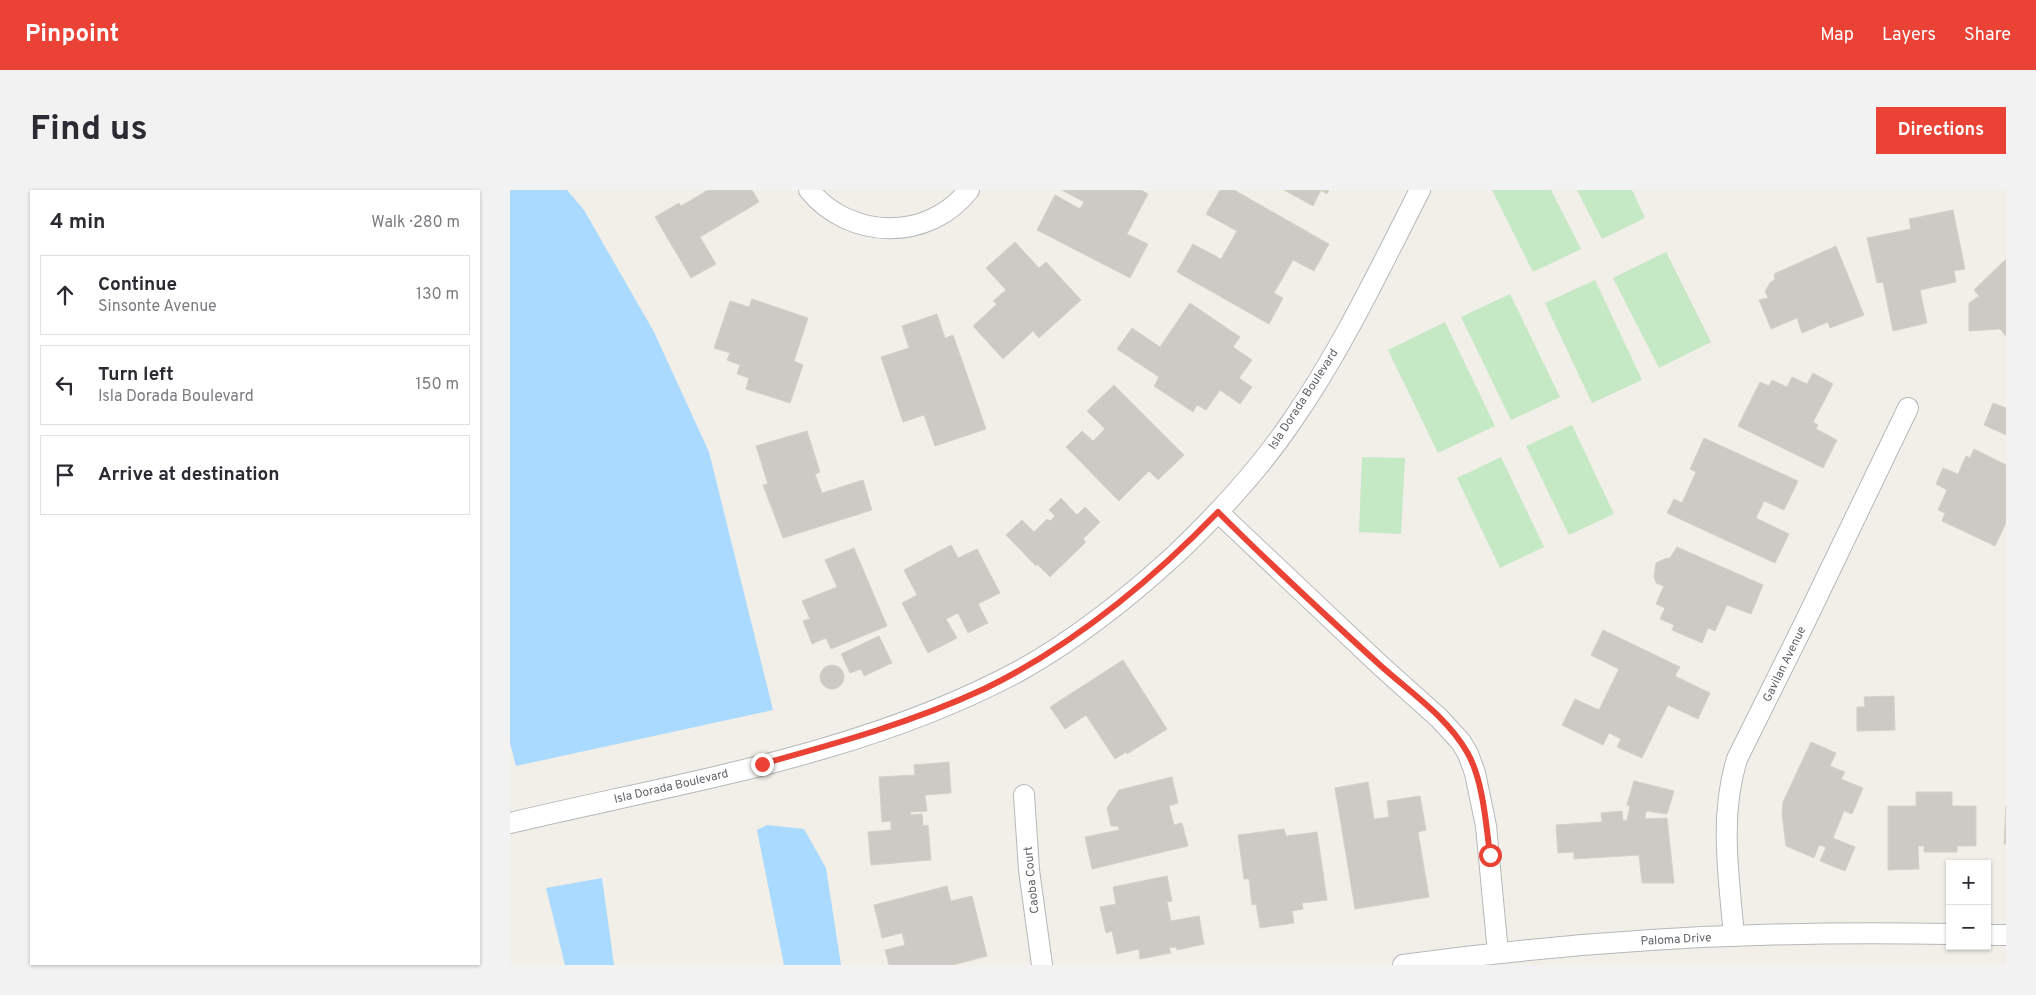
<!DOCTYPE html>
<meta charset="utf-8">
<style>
body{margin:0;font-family:Overpass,sans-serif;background:#f2f2f3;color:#2b2b33}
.controls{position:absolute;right:15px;bottom:15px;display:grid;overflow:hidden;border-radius:0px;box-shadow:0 1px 4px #0004}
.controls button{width:45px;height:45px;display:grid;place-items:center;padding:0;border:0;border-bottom:1px solid #e1e1e2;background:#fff;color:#2b2b33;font:25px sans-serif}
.stop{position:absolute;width:15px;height:15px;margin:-11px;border:4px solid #ea4335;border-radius:50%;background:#fff}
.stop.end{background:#ea4335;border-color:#fff;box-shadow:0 1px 5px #0008}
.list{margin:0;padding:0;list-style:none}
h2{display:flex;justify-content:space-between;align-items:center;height:65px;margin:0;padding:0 20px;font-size:21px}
h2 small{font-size:16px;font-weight:400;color:#7c7c81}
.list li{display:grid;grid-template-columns:32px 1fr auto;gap:15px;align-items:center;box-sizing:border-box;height:80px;margin:0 10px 10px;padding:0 10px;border:1px solid #e1e1e2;border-radius:0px}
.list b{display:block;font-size:19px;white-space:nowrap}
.list p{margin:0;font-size:16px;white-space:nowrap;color:#7c7c81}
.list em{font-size:16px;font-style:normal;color:#7c7c81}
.icon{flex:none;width:28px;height:28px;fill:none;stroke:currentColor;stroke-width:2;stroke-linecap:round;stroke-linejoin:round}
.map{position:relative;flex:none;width:1496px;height:775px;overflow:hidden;border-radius:0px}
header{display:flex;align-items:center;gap:30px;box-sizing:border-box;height:70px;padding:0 25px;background:#ea4335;color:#fff}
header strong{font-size:24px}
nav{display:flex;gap:28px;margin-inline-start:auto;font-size:18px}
.intro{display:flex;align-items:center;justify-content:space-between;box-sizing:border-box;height:120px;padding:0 30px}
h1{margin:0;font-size:35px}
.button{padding:12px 22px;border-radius:0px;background:#ea4335;color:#fff;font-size:18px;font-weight:700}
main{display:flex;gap:30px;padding:0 30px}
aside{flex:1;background:#fff;border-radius:0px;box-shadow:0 1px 4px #0004}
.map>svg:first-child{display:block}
.green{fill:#c5e8c5}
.water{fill:#aadaff}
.building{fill:#cccac5;stroke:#d6d1c6}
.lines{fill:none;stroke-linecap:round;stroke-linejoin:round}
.street-casing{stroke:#b5b8bc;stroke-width:22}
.street{stroke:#fff;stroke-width:20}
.route{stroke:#ea4335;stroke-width:6}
.labels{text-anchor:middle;stroke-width:4;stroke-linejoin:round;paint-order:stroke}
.street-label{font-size:12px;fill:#5f6368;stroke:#fff}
</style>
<header>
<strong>Pinpoint</strong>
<nav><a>Map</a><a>Layers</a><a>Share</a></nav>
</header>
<div class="intro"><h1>Find us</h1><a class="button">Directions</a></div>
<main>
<aside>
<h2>4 min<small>Walk · 280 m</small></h2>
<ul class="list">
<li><svg class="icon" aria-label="ahead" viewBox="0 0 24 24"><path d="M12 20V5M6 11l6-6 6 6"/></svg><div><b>Continue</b><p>Sinsonte Avenue</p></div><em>130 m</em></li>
<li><svg class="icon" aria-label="left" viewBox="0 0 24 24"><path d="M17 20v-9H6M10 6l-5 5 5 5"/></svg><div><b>Turn left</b><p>Isla Dorada Boulevard</p></div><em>150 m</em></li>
<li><svg class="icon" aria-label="arrive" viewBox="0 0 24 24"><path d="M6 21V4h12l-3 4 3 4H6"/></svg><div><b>Arrive at destination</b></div></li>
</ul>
</aside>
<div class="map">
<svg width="1496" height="775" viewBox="0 0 1496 775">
<rect width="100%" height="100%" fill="#f1efe8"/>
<g class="green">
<path d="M982,0H1041L1071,59L1023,82Z"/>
<path d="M1067,0H1122L1135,28L1092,49Z"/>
<path d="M1156,62L1201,152L1149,178L1103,88Z"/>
<path d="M1085,90L1132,190L1082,213L1035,113Z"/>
<path d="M1000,104L1050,207L1001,230L951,127Z"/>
<path d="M935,132L985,236L928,263L878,160Z"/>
<path d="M1062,235L1104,324L1059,345L1016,256Z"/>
<path d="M852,267L895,268L891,344L849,342Z"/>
<path d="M991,267L1034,357L990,378L947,288Z"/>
</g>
<g class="water">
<path d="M0,0H57L74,20L144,142L199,262L263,520L6,576L0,553Z"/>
<path d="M257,635L294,639L316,678L331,775H274L247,640Z"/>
<path d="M92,688L104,775H55L36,698Z"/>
</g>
<g class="building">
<path d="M198,0H242L249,12L190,47L206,74L181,88L145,27L169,13L171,16Z"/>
<path d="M552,0H631L638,4L617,44L638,54L620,88L527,40L545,5L570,19L574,12Z"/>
<path d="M710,0H724L819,54L804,81L783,70L764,103L773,108L759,134L667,82L683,54L711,69L727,41L696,24Z"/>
<path d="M774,0H819L817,4L811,0L803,16Z"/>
<path d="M1443,20L1455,79L1444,81L1446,92L1410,100L1417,133L1383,141L1373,92L1367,93L1357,48L1401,39L1399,29Z"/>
<path d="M505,52L529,78L536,72L571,110L529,148L523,141L493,169L463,136L487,114L483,111L496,100L476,78Z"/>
<path d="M1326,56L1354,125L1320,138L1318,132L1292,143L1287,128L1261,139L1249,110L1258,108L1255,101L1260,93L1265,89L1264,84Z"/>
<path d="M1496,69V146L1490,139L1459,141V113L1469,106L1464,100Z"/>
<path d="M242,109L298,128L284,171L293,175L280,213L236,199L239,188L227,184L230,175L217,170L220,163L204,158L220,111L239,117Z"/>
<path d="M680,113L730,147L723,157L742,170L729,188L742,197L730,214L710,200L696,220L687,215L683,222L644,196L649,187L607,159L622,138L650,157Z"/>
<path d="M427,124L435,148L443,145L476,239L425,256L414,225L393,232L371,167L399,158L392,136Z"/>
<path d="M1303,183L1323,194L1303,232L1308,235L1306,239L1327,250L1313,278L1228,236L1250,192L1259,196L1262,190L1277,197L1282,187L1297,194Z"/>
<path d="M604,195L674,265L648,290L639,281L609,311L556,257L572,241L583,251L595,239L577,221Z"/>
<path d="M1483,213L1496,218V245L1474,235Z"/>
<path d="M297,241L310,282L305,284L312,303L353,290L362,320L273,348L253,295L258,294L246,256Z"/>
<path d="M1194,248L1288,291L1274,320L1254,311L1246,328L1279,344L1265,373L1157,323L1164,309L1172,313L1186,282L1180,279Z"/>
<path d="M1464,259L1496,275V333L1485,356L1432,331L1435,323L1428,320L1437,300L1426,294L1433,278L1448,284L1456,266L1460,268Z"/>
<path d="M551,308L567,325L575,317L590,332L573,349L576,352L540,387L527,374L526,376L496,345L512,330L524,342L537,329L540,331L545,326L539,320Z"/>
<path d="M441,355L448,368L467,359L490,403L468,414L478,433L458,443L448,423L436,429L447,448L418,463L392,413L407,405L394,380Z"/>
<path d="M1167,357L1253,395L1241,424L1217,415L1205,441L1198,438L1192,453L1162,440L1164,435L1150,429L1155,418L1146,414L1154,396L1146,393L1144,386L1146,373L1154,369L1160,368Z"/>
<path d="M344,358L377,436L321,459L316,448L302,454L293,431L300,429L292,411L327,397L315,370Z"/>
<path d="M1093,440L1170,477L1165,486L1200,503L1188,529L1158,515L1132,568L1107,557L1111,549L1099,543L1093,555L1052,535L1065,509L1089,520L1109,479L1081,465Z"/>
<path d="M369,446L382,473L354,486L351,479L340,483L331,464Z"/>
<path d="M613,470L657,539L617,564L616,562L605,569L576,525L555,539L540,517Z"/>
<circle cx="322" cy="487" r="12"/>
<path d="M1384,506L1385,540L1347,541V517H1355L1354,507Z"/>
<path d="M1301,552L1326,563L1320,576L1335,582L1331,589L1353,598L1342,624L1334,621L1323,648L1345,657L1335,681L1310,671L1316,657L1309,655L1304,668L1276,656L1272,624L1273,612Z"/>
<path d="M439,572L441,603L415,605L417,621L400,622L401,625L412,624L413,636L418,635L421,670L361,675L358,642L381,640V631L372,632L369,587L405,585L404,575Z"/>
<path d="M662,587L668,613L659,616L664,635L672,633L678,656L582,679L575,647L609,640L608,636H601L597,618L609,600Z"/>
<path d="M1124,591L1164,601L1157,624L1136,621L1135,629L1157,628L1164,693H1132L1129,665L1064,669V662L1048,663L1046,635L1092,632L1091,623L1112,621L1113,631L1117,630L1120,616L1117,615Z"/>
<path d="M858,592L864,629L879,627L877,611L910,606L916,640L908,642L919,707L845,719L825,598Z"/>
<path d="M1406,602H1442V616H1466V656H1447V662H1414V656H1408L1409,679L1378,680V616H1406Z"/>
<path d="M1496,616V654H1494Z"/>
<path d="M774,639L776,646L807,642L817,710L792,713L793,719L782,721L784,733L750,738L746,714L742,715L739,689H734L728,645Z"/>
<path d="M657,686L662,711L657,712L661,731L689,726L694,754L667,760L666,757L659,758L661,763L630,769L629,759L607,764L602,741L596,743L590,717L606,714L603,697Z"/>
<path d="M437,696L441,711L462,706L477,766L443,775H379L375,760L395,755L392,743L372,748L364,715Z"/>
</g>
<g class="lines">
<defs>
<g id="street">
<path d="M299,0C340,50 418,52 459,0"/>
<path d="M708,322L871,476L929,528L951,552L958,564L965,583L976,636L988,763"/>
<path d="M514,605L519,680L532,775"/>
<path d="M0,633C172,592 354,565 511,480C568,448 618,408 666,364C709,323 749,280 782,231C832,159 870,78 910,0"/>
<path d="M1477,745H1496"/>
<path d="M1224,746C1219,688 1209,626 1227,569L1294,434L1398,218"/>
<path d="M893,775C1074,750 1257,740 1440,744"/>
</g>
</defs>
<use href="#street" class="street-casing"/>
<use href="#street" class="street"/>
</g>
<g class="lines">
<path class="route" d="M252,574C328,553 403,532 474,499C563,456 640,392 708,322C761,375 816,426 871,476C900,502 937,527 957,562C973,589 976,634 980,665"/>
</g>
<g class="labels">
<g class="street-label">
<text transform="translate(793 209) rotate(-57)" y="4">Isla Dorada Boulevard</text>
<text transform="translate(1274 474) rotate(-64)" y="4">Gavilan Avenue</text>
<text transform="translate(161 596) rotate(-13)" y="4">Isla Dorada Boulevard</text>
<text transform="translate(521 690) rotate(-96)" y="4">Caoba Court</text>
<text transform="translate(1166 749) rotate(-3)" y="4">Paloma Drive</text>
</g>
</g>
</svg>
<div class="controls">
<button>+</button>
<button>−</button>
</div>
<div class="stop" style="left:980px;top:665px"></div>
<div class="stop end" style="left:252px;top:574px"></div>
</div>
</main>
